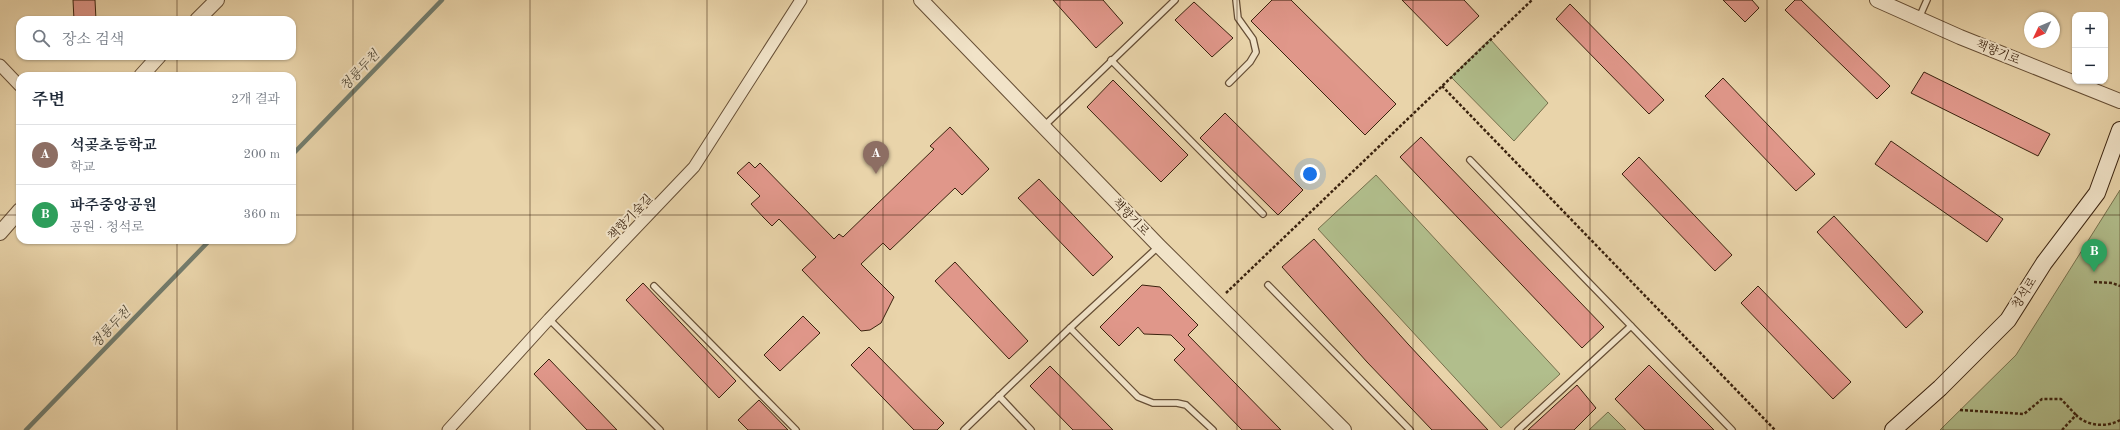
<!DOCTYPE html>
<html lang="ko">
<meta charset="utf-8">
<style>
body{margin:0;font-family:"Old Standard TT","Noto Serif KR",serif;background:#f2f2f3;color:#1f2937}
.controls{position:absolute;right:12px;top:12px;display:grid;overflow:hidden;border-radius:8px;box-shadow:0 1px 3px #0004}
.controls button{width:36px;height:36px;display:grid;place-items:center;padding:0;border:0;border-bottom:1px solid #e0e1e3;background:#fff;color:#1f2937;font:20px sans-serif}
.compass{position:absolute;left:2024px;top:12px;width:36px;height:36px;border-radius:50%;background:#fff;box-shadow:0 1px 3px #0004;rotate:226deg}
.you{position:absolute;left:1310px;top:174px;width:14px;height:14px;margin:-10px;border:3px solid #fff;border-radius:50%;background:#1a73e8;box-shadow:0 0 0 6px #1a73e833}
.badge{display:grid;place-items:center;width:26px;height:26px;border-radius:50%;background:#8f2418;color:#fff;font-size:13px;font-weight:700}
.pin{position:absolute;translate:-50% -33px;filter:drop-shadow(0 1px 2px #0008)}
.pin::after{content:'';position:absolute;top:21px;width:14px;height:12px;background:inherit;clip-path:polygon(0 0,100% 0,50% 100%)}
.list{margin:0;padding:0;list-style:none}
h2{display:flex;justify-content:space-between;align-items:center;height:52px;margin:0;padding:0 16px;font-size:17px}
h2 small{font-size:13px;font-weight:400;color:#747a83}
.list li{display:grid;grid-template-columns:26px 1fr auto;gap:12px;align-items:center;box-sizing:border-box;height:60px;padding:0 16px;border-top:1px solid #e0e1e3}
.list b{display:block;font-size:15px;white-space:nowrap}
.list p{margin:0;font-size:13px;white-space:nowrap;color:#747a83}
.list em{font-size:13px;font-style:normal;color:#747a83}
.icon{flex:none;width:22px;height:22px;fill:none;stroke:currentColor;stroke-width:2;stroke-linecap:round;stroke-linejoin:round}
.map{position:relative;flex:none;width:2120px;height:430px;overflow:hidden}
.search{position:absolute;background:#fff;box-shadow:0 1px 3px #0004;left:16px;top:16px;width:280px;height:44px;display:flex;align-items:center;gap:10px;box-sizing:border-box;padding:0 14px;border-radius:12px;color:#747a83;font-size:15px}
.panel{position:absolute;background:#fff;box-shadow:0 1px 3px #0004;left:16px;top:72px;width:280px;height:172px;border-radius:12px}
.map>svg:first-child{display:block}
.green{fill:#b1be8c;stroke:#76704d}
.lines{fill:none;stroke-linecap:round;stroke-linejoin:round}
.stream{stroke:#727c6d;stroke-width:4.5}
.building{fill:#e0978a;stroke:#3a220e}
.service-casing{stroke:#664e35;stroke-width:8}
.minor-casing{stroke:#664e35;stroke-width:13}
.tertiary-casing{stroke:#664e35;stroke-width:16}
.secondary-casing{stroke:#3a220e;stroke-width:18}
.path{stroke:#3a220e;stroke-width:2.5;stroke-dasharray:3 2;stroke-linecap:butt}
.service{stroke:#f1e3c8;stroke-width:5.5}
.minor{stroke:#f1e3c8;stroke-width:11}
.tertiary{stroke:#f1e3c8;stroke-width:14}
.secondary{stroke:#f1e3c8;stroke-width:16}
.grid{fill:none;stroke:#3a220e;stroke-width:1;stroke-opacity:0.55}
.labels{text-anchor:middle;stroke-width:4;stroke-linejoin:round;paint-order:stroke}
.street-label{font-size:12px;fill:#3a220e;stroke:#f1e3c8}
.water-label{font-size:13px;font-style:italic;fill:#514836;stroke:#f1e3c8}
</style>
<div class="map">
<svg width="2120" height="430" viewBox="0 0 2120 430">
<rect width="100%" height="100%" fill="#e9d4aa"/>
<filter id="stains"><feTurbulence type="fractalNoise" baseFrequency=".005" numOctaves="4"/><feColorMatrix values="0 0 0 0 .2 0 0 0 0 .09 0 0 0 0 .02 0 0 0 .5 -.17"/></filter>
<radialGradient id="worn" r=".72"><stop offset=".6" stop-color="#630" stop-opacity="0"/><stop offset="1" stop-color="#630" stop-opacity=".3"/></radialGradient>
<g class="green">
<path d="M1490,39L1548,103L1514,141L1451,77Z"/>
<path d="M1376,175L1560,374L1501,428L1318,229Z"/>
<path d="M2120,190V430H1940L2016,355Z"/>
<path d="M1608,412L1626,430H1589Z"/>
</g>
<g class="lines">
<g class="stream">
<path d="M292,155L442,0"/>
<path d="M26,430L210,240"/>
</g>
</g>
<g class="building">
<path d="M73,0H95L96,20H74Z"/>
<path d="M1053,0H1103L1123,23L1096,48Z"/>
<path d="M1272,0H1291L1396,104L1365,135L1251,21Z"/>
<path d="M1402,0H1464L1479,16L1447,46Z"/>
<path d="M1723,0H1752L1759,8L1745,22Z"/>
<path d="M1795,0H1801L1890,86L1877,99L1785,10Z"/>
<path d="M1194,2L1233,38L1212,57L1175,20Z"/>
<path d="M1570,4L1664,100L1649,114L1556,19Z"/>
<path d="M1924,72L2050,134L2038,156L1911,93Z"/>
<path d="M1723,78L1815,174L1796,191L1705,96Z"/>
<path d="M1113,80L1188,155L1161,182L1087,107Z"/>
<path d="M1225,113L1303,190L1278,215L1200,138Z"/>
<path d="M950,127L989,169L962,195L955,188L890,250L883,243L861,264L894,297L881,323L870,330L861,331L802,270L816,257L779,219L772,226L764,218L751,204L760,196L737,173L749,162L755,168L760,163L834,239L839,234L843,237L934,149L930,146Z"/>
<path d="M1421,137L1604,327L1582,348L1400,157Z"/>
<path d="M1891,141L2003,219L1987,242L1875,164Z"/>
<path d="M1639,157L1732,255L1715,271L1622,174Z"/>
<path d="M1039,179L1113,257L1093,276L1018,198Z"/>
<path d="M1834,216L1923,312L1906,328L1817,232Z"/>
<path d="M1314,239L1408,344L1488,430H1432L1367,362L1282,267Z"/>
<path d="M955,262L1028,341L1009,359L935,281Z"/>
<path d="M643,283L736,381L719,398L626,300Z"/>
<path d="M1142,285L1160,287L1198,325L1188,335L1281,430H1242L1174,360L1185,349L1171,335L1144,334L1138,327L1119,346L1100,327Z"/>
<path d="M1758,286L1851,382L1833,399L1741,303Z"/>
<path d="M803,316L820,333L780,371L764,355Z"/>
<path d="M869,347L944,423L937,430H914L851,365Z"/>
<path d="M549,359L617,430H587L534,374Z"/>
<path d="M1649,365L1714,430H1645L1615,399Z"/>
<path d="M1050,366L1113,430H1073L1030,386Z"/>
<path d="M1577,385L1596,408L1574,430H1528Z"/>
<path d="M759,400L788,430H748L738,420Z"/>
</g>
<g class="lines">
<defs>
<g id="service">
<path d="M1919,18L1927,0"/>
<path d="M1111,60L1263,214"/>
<path d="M1229,83L1250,62L1256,52L1253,39L1238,18L1236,0"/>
<path d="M1043,127L1175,0"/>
<path d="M1470,160L1732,430"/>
<path d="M1268,285L1410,430"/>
<path d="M654,286L796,430"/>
<path d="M549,319L660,430"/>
<path d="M1070,328L1138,397L1153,403H1177L1186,405L1213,430"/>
<path d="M999,396L1031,430"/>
<path d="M964,430L1070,328L1159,246"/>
<path d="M1518,430L1631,326"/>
</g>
<g id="minor">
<path d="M0,65L20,86"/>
<path d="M448,430L549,319L694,167L801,0"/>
</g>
<g id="tertiary">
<path d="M921,0L1159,246L1344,430"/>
<path d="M1877,0L1960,37L2120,101"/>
<path d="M197,20L217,0"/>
<path d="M141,76L159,56"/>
<path d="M0,233L20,210"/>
</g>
<path id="secondary" d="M1893,430L1940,388L2008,320L2044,263L2097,193L2120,130"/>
</defs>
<use href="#service" class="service-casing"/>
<use href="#minor" class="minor-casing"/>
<use href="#tertiary" class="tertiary-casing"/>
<use href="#secondary" class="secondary-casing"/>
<g class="path">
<path d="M1442,86L1775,430"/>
<path d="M2094,282L2112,283L2120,286"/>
<path d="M1226,293L1532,0"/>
<path d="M1960,410L2024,414L2042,399H2061L2076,415"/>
<path d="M2062,430L2076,415C2087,426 2107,428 2120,420"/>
</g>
<use href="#service" class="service"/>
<use href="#minor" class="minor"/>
<use href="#tertiary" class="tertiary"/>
<use href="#secondary" class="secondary"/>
</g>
<path class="grid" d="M177,0V20M353,0V430M530,0V430M707,0V430M883,0V430M1060,0V430M1237,0V430M1413,0V430M1590,0V430M1767,0V430M1943,0V430M177,56V76M0,215H20M292,215H2120M177,240V430"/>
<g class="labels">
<g class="street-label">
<text transform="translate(1998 52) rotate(22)" y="4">책향기로</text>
<text transform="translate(630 217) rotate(-46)" y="4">책향기숲길</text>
<text transform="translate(1131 217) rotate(46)" y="4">책향기로</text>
<text transform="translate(2024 293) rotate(-57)" y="4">청석로</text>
</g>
<g class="water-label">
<text transform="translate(359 70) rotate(-46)" y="5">청룡두천</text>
<text transform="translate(110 327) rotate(-46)" y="5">청룡두천</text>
</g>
</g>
<rect width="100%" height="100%" filter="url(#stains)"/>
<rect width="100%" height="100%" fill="url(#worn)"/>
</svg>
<div class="controls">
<button>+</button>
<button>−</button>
</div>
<svg class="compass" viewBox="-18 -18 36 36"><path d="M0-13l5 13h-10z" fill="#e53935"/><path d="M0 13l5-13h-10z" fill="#747a83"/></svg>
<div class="you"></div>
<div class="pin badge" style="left:876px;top:174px;background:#8d6e63">A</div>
<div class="pin badge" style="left:2094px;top:272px;background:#2e9e5b">B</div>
<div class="search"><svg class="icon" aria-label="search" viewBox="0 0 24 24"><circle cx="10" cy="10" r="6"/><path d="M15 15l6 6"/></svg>장소 검색</div>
<section class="panel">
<h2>주변<small>2개 결과</small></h2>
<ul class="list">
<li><span class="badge" style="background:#8d6e63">A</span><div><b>석곶초등학교</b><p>학교</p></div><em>200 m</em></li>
<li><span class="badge" style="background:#2e9e5b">B</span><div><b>파주중앙공원</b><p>공원 · 청석로</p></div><em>360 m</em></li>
</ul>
</section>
</div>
